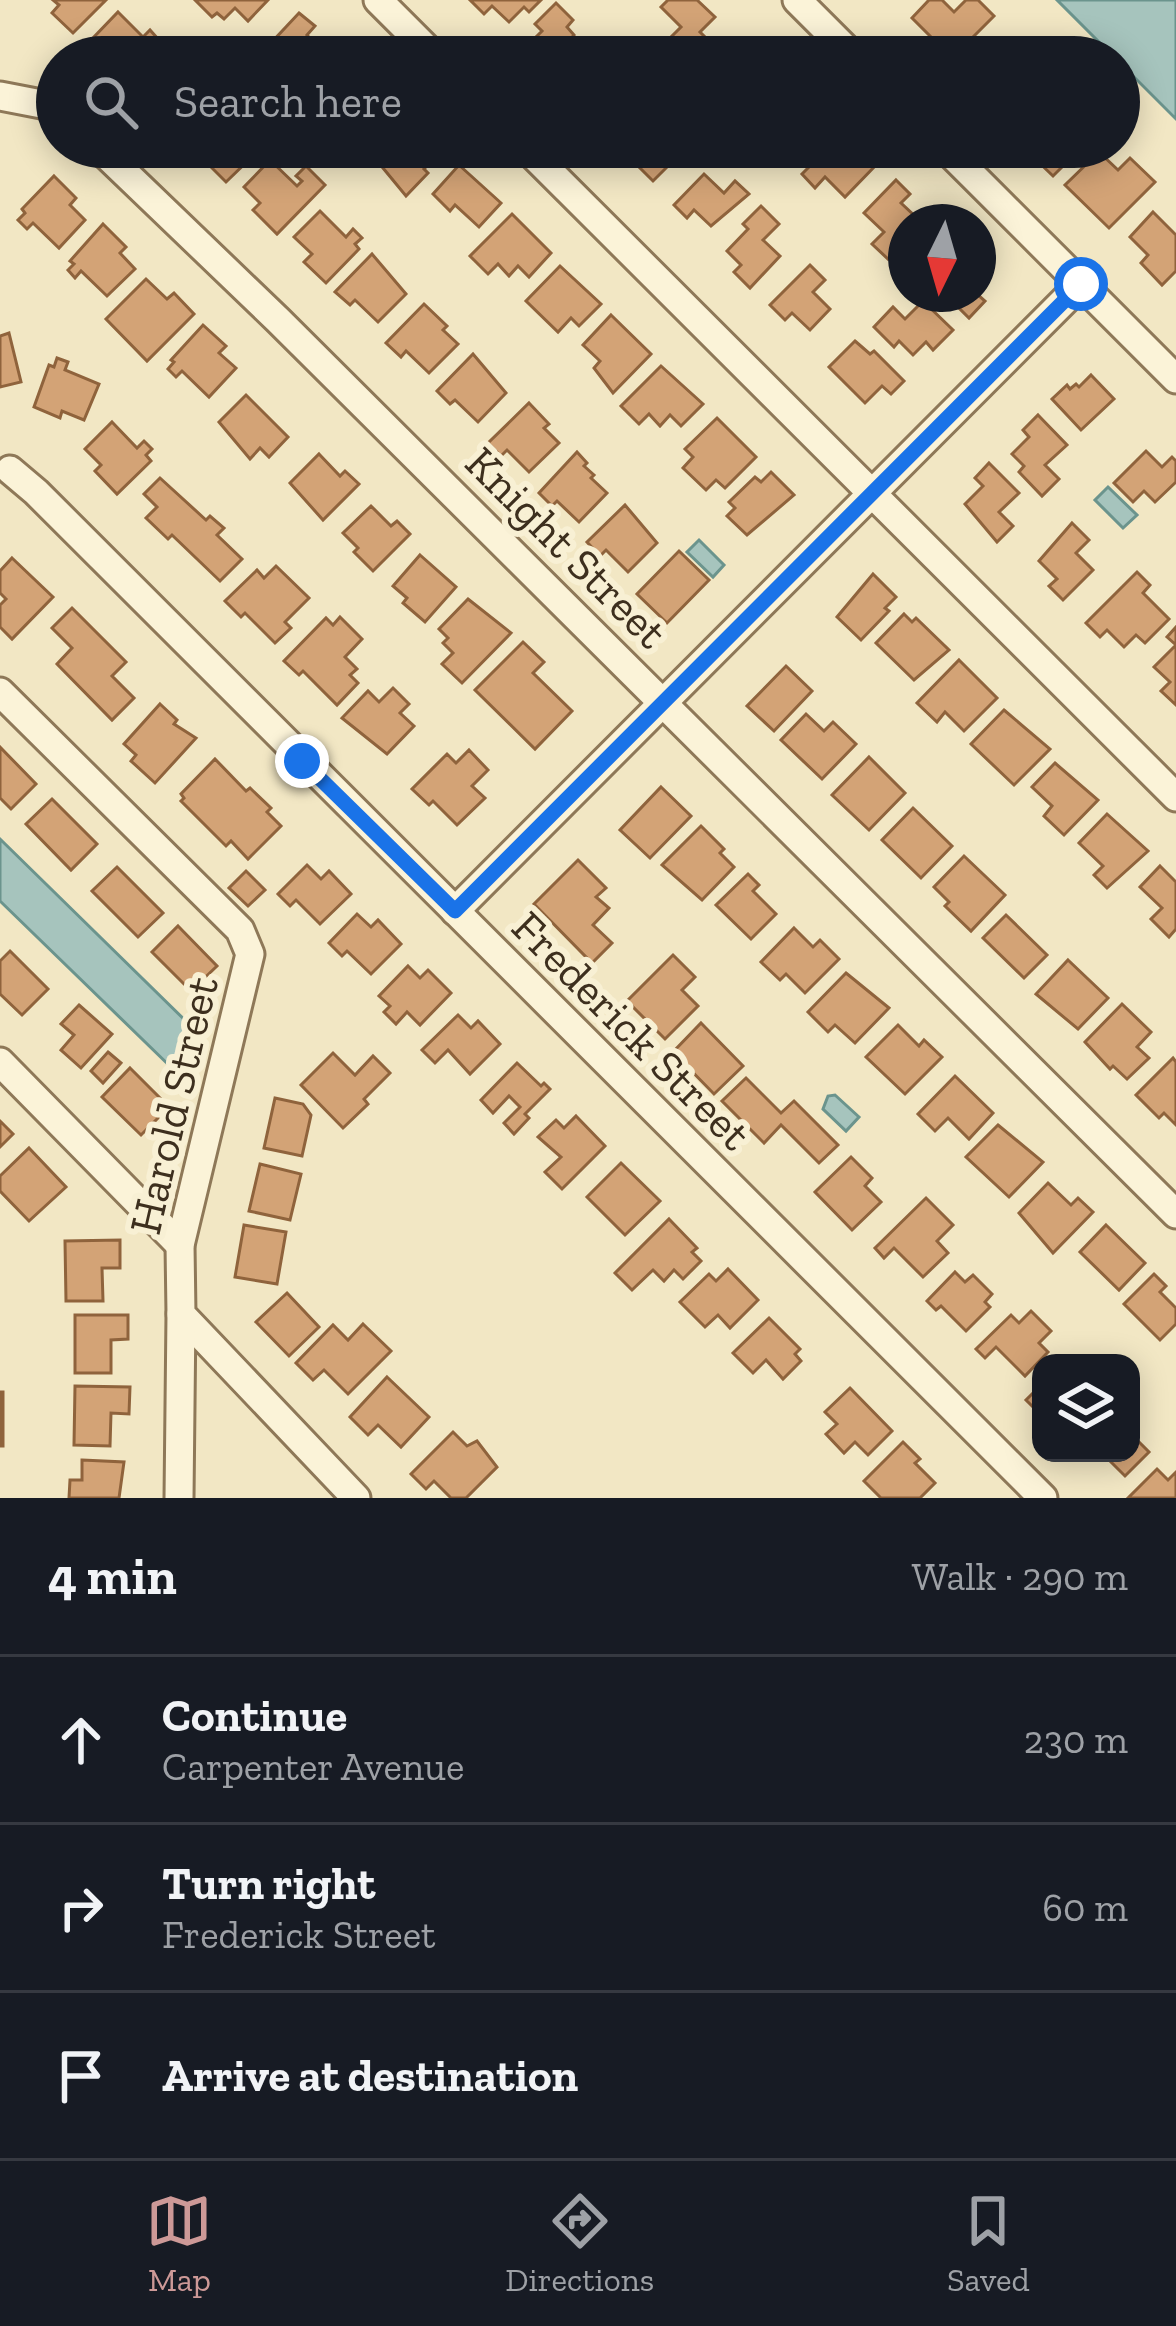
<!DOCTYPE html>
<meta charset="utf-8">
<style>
body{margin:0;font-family:"Zilla Slab",serif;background:#242831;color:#f1f3f6}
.controls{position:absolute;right:36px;bottom:36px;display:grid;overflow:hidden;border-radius:24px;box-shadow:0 6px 30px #0003}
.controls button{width:108px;height:108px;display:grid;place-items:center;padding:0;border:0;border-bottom:3px solid #363941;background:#171b24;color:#f1f3f6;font:60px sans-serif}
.compass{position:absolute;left:888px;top:204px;width:108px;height:108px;border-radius:50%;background:#171b24;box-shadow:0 6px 30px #0003;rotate:185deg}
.stop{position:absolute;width:36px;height:36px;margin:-27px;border:9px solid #1a73e8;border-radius:50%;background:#fff}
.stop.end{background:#1a73e8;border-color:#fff;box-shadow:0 3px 12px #0008}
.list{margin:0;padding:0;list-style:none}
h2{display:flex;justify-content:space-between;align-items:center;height:156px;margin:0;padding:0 48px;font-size:51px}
h2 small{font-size:39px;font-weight:400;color:#9ea1a6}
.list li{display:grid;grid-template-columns:78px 1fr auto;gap:36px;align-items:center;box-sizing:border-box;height:168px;padding:0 48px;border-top:3px solid #363941}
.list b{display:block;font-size:45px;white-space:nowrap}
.list p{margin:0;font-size:39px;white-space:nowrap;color:#9ea1a6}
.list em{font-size:39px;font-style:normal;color:#9ea1a6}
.icon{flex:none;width:66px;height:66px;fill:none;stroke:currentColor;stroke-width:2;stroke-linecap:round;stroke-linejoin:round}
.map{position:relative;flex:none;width:1176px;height:1498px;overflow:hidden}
.search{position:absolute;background:#171b24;box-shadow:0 6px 30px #0003;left:36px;right:36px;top:36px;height:132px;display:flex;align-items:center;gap:30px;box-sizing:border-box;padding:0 42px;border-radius:66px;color:#9ea1a6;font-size:45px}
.sheet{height:660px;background:#171b24}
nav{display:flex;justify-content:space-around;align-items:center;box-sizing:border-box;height:168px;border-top:3px solid #363941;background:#171b24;font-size:33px;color:#9ea1a6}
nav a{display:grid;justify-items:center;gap:6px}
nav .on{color:#cd9997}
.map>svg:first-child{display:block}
.water{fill:#a6c4bd;stroke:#6b948d;stroke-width:3}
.building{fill:#d3a376;stroke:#8f633c;stroke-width:3}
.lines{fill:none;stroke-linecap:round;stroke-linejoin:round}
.street-casing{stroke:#8e7858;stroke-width:33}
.street{stroke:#fbf3d8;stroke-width:27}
.route{stroke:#1a73e8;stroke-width:15}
.labels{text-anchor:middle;stroke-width:12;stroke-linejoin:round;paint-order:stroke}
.street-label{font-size:45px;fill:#3d2f1e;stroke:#f8f0d4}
</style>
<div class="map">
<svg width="1176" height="1498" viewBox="0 0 1176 1498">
<rect width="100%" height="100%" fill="#f2e7c4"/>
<g class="water">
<path d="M1057,0H1176V119L1119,62V57H1114Z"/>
<path d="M1108,487L1137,515L1123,528L1095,500Z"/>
<path d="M699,540L724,565L713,577L687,552Z"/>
<path d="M0,839L196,1031L177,1073L0,901Z"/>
<path d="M835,1095L859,1117L846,1131L823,1109L828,1096Z"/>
</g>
<g class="building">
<path d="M53,0H106L73,33L52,13L59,5Z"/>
<path d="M195,0H268L248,21L235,8L224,19L217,13L212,17Z"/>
<path d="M470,0H541L529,12L524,7L509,22L492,6L484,14Z"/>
<path d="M668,0H697L715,17L700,32L704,36L684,56L668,40L681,27L661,7Z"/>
<path d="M929,0H942L954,12L966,0H978L994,16L953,57H937L923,43L930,36L912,18Z"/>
<path d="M556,3L573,20L567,27L574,35L566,44L577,55L537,57L526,47L542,31L535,24Z"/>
<path d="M118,12L143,37L150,30L158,39L152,45L157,49L150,57H106L108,55L92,39Z"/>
<path d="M299,13L315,26L307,35L327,57H284L270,44Z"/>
<path d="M732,42L748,57H717Z"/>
<path d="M990,43L1004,57H977Z"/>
<path d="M202,147H256L259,150L226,182L204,160L209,154Z"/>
<path d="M385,147H435L440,152L424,169L428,173L406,196L383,168L393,158Z"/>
<path d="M636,147H677L682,152L653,181L639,167L647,159Z"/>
<path d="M768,147H798L799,148L783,164Z"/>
<path d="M829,147H846L854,155L861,147L877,164L845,197L825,177L815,188L802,174Z"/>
<path d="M1023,147H1082L1053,176Z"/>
<path d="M1099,152L1118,170L1130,158L1155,182L1109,228L1065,185Z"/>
<path d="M270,160L297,186L302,181L296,176L306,166L325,185L277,234L253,210L260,203L244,187Z"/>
<path d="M459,165L501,203L479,227L455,205L450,211L433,194Z"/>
<path d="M704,174L724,193L735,181L749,194L711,226L694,210L687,218L674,205Z"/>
<path d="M54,176L76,198L70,205L85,220L59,248L33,223L27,229L18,220L25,213L22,209Z"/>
<path d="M896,180L910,194L901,203L918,219L906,222V231L898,240L902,243L888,259L872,244L884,232L864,213Z"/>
<path d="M761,206L779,224L763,240L780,256L750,288L734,272L741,265L727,251L748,229L743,224Z"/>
<path d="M320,211L346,237L353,229L362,238L355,244L359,249L326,283L304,262L312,254L294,237Z"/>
<path d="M1153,212L1176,235V271L1162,285L1141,263L1148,255L1130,237Z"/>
<path d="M512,214L551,253L529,277L518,266L509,276L498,264L488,274L470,256Z"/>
<path d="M103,224L126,247L120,253L135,269L107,296L81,271L75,278L68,270L74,264L70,261Z"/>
<path d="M372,254L406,294L378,322L355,300L350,305L335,292Z"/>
<path d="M810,265L825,280L813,292L830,309L810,330L792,313L785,320L770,305Z"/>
<path d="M560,266L601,304L579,326L571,318L558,332L526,301Z"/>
<path d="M146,279L167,299L174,293L194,314L147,361L106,319Z"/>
<path d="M945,294H977L985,301L969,318Z"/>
<path d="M923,301L953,330L933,350L926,342L913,355L899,341L894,347L874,327L893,307L905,319Z"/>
<path d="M424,304L447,326L443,330L458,344L429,373L406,351L401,357L386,343Z"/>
<path d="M611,315L651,354L613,393L594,368L600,361L583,345Z"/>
<path d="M203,325L226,346L219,353L236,368L209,397L182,371L176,377L168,369L174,362L171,360Z"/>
<path d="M9,333L21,382L0,387V336Z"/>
<path d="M855,341L870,354L874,351L904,381L891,394L882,386L865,403L829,367Z"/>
<path d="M473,354L506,393L478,422L455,400L450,404L437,391Z"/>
<path d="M57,358L68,362L65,370L99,384L84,420L62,411L60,418L34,407L49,365L54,367Z"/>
<path d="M661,366L703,404L681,426L670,415L660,426L649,414L639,424L621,406Z"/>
<path d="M1091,375L1114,399L1081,430L1052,399L1067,385L1070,389L1076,384L1079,387Z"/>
<path d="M246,395L288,437L269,457L260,448L250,459L219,422Z"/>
<path d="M529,403L549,424L544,428L559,443L529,472L507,450L501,456L488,443Z"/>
<path d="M1038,415L1067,445L1045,465L1059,479L1042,496L1019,472L1024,466L1012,454L1029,437L1023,430Z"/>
<path d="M717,418L756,457L725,488L716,480L706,490L683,468L693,457L685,449Z"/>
<path d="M112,422L137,448L144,441L152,449L146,455L151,461L117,494L95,471L101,465L85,449Z"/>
<path d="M1146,451L1162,467L1172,457L1176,461V482L1155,502L1144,491L1133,502L1114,483Z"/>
<path d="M577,452L587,463L584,466L594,475L591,478L607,493L579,522L557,501L552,506L539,493Z"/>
<path d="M319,454L340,476L345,471L359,484L323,520L290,483Z"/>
<path d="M989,463L1019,493L999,512L1013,526L997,542L965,504L983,486L975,478Z"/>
<path d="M771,472L794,495L747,535L727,516L735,508L729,502L755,477L761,482Z"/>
<path d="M160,478L206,520L210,516L224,528L217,535L242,559L220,581L172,535L168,539L146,518L157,507L144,494Z"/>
<path d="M625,505L657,543L628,572L606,550L600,556L587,542Z"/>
<path d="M371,506L391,526L397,521L410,534L373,571L354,552L358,548L343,533Z"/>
<path d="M1072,523L1089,540L1076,553L1093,570L1063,600L1049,586L1057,579L1039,561Z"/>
<path d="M679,551L709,580L667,623L637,594Z"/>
<path d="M420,555L456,587L425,622L403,603L407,598L393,586Z"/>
<path d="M12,558L53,597L12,639L0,627V605L6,599L0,593V571Z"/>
<path d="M276,566L309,598L285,622L291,628L275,643L245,613L241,617L225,601L257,570L264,578Z"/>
<path d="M1137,572L1150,585L1143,593L1169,619L1145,643L1136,635L1124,647L1107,630L1100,637L1086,623Z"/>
<path d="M873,574L896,597L885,608L889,611L861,640L837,617Z"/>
<path d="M468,599L511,633L462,683L442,664L453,653L443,643L448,638L439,629Z"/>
<path d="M72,608L126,662L112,676L134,698L112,720L57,664L72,648L52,628Z"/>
<path d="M904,614L912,622L916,618L949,650L914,680L876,643Z"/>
<path d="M340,617L362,639L345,657L357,669L350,675L358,683L337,705L303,671L299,675L284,661L326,618L333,625Z"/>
<path d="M1176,627V705L1161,691L1170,682L1154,667L1176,645L1167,637Z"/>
<path d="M523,642L544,662L533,673L572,711L535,749L475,690Z"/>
<path d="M959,660L997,698L964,731L945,712L937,722L917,703Z"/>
<path d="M786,666L812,691L774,731L747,706Z"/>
<path d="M393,688L409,704L400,713L414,726L387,754L342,718L368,691L379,702Z"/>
<path d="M160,704L177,720L174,724L196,738L155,783L131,761L136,755L124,744Z"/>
<path d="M1004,710L1050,749L1014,785L971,744Z"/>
<path d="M806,714L824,731L833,722L856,744L822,779L781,740Z"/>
<path d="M0,747L36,784L11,809L0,798Z"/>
<path d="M469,750L488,770L472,786L485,798L457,825L433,801L429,805L412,789L447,754L456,763Z"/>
<path d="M869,757L905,793L869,830L832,795Z"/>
<path d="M215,759L246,791L250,788L271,808L267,812L281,826L248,859L231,841L226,846L181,801L184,798L181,794Z"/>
<path d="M1055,763L1098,800L1064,835L1044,816L1052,806L1032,787Z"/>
<path d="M661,787L691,816L650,858L620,830Z"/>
<path d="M52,799L97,844L71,870L26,824Z"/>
<path d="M913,808L952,846L921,878L882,840Z"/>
<path d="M1107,814L1148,851L1107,888L1094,875L1103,866L1079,843Z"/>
<path d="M701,826L724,849L720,853L734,867L702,900L662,865Z"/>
<path d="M964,856L1005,895L971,931L945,906L949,902L934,887Z"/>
<path d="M578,860L606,888L596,897L609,908L593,925L612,943L592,963L534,904Z"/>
<path d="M307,865L321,879L329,871L351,894L320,924L296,900L290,906L278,894Z"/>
<path d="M1160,866L1176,882V929L1169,937L1151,919L1162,908L1140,887Z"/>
<path d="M117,867L163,913L138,937L92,891Z"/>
<path d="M246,871L265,890L248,906L229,888Z"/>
<path d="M748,874L759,885L753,891L776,914L751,939L716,905Z"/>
<path d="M357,914L371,927L378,920L401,944L371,974L347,951L342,956L329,943Z"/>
<path d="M1006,915L1047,955L1024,978L983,938Z"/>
<path d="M178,926L217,966L191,991L152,952Z"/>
<path d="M794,928L813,947L820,940L839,959L805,993L786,974L780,980L761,962Z"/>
<path d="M10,951L48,989L22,1015L0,994V961Z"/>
<path d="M673,955L695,977L682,990L698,1006L665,1039L627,1001Z"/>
<path d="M1068,960L1108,998L1078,1029L1036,994Z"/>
<path d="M408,966L420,978L428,970L451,993L420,1025L407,1012L396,1024L384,1012L390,1006L379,996Z"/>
<path d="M846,973L889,1008L855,1043L835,1025L828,1032L808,1012Z"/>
<path d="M1122,1004L1151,1032L1137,1047L1149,1058L1127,1079L1113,1066L1110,1069L1085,1042Z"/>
<path d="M79,1005L112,1034L81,1068L61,1050L74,1035L61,1024Z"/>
<path d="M458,1015L471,1028L478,1021L500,1044L470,1074L448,1050L435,1063L422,1050Z"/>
<path d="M701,1023L743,1066L714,1094L673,1052Z"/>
<path d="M898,1025L919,1046L924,1040L942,1057L905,1094L866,1057Z"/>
<path d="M108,1052L121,1063L103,1083L91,1071Z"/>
<path d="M333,1053L355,1075L373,1056L390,1073L364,1099L368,1104L343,1128L301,1085Z"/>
<path d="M1173,1058L1176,1062V1125L1164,1113L1159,1118L1136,1095Z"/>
<path d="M517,1063L541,1086L544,1083L550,1089L525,1114L529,1118L514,1134L504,1123L520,1107L509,1096L493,1113L481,1100Z"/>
<path d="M130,1068L169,1107L141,1135L102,1097Z"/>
<path d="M955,1076L993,1113L969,1139L948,1118L935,1131L918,1114Z"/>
<path d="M746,1078L781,1113L794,1101L838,1145L819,1163L781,1125L764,1143L722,1101Z"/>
<path d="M275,1098L303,1104L311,1115L302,1156L264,1148Z"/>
<path d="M576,1116L605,1146L562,1189L545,1172L561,1157L538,1137L556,1120L564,1128Z"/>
<path d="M0,1121L13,1134L0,1147Z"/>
<path d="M998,1125L1043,1162L1009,1197L966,1157Z"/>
<path d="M29,1148L66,1187L29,1221L0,1191V1176Z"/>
<path d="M851,1157L872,1178L865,1186L881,1202L852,1230L815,1192Z"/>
<path d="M621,1163L660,1201L625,1235L587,1197Z"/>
<path d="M260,1164L301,1174L290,1220L249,1211Z"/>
<path d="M1048,1183L1071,1205L1078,1198L1093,1212L1053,1253L1019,1213Z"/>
<path d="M926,1198L953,1225L937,1241L948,1253L923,1277L894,1248L884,1258L875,1248Z"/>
<path d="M669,1219L697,1248L692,1252L701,1261L683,1279L674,1270L664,1281L653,1270L632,1290L615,1273Z"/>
<path d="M244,1225L286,1232L277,1284L235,1277Z"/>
<path d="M1106,1225L1145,1263L1119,1290L1080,1252Z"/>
<path d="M120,1240V1268H102L103,1301H66L65,1241Z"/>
<path d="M728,1269L758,1300L730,1328L718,1315L705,1327L680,1302L709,1274L716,1281Z"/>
<path d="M955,1272L965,1282L973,1275L992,1294L985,1302L990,1307L966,1331L941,1306L936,1310L927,1301Z"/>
<path d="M1154,1274L1166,1286L1160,1292L1176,1308V1324L1160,1340L1124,1304Z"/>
<path d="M287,1293L319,1327L289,1356L256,1322Z"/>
<path d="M1031,1311L1051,1331L1039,1343L1048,1352L1025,1376L996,1347L985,1358L976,1349L1011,1315L1019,1323Z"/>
<path d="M75,1315H128V1339L111,1340V1373H75Z"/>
<path d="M769,1318L800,1349L795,1354L801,1361L783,1379L766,1360L753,1373L733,1353Z"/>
<path d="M363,1324L391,1351L348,1394L324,1370L313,1380L296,1363L333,1325L348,1340Z"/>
<path d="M387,1377L429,1417L401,1447L378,1425L368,1435L350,1417Z"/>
<path d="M1041,1385V1407L1037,1411L1026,1400Z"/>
<path d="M75,1386L130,1387L129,1414L111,1413L110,1446L74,1445Z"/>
<path d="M850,1388L892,1431L868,1455L855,1442L844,1453L826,1434L837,1424L825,1412Z"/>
<rect x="0" y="1392" width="3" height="54"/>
<path d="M453,1432L467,1446L477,1441L497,1467L466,1498H451L434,1481L426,1489L411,1474Z"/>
<path d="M1131,1434L1149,1452L1125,1476L1102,1453H1131Z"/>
<path d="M903,1442L920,1459L915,1463L935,1483L920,1498H881L864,1481Z"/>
<path d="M82,1460L124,1462L119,1498H69L70,1480H82Z"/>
<path d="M1157,1469L1168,1480L1176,1472V1498H1128Z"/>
</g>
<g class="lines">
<defs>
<g id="street">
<path d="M378,0L435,57"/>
<path d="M797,0L854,57"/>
<path d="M0,96L57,107"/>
<path d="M98,147L278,320L1176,1214"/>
<path d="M525,147L1176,797"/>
<path d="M944,147L1176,379"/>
<path d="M10,470L36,492L1043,1498"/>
<path d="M0,692L240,930L250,954L180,1245L181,1314L356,1498"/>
<path d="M455,911L1081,284"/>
<path d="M0,1062L180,1245"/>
<path d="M179,1498L181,1314"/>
</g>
</defs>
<use href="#street" class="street-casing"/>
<use href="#street" class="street"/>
</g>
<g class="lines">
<path class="route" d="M302,761L455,911L1081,284"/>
</g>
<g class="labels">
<g class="street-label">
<text transform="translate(567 547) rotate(45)" y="16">Knight Street</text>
<text transform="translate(632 1030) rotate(45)" y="16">Frederick Street</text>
<text transform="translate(173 1105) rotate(-77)" y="16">Harold Street</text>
</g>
</g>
</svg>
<div class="controls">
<button><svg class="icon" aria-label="layers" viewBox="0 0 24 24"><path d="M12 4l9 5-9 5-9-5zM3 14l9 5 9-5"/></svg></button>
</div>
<svg class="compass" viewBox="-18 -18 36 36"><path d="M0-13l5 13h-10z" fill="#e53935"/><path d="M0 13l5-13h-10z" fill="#9ea1a6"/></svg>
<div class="stop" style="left:1081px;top:284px"></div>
<div class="stop end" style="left:302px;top:761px"></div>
<div class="search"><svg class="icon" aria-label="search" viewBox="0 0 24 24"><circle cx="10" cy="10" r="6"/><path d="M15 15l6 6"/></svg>Search here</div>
</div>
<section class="sheet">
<h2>4 min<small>Walk · 290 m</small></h2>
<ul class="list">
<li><svg class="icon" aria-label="ahead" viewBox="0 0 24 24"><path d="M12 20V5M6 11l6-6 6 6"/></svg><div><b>Continue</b><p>Carpenter Avenue</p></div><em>230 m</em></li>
<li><svg class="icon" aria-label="right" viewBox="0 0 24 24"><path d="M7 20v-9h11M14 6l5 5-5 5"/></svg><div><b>Turn right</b><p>Frederick Street</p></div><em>60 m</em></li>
<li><svg class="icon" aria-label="arrive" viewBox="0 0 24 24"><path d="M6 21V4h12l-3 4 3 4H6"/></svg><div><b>Arrive at destination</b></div></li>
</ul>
</section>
<nav>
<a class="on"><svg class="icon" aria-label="map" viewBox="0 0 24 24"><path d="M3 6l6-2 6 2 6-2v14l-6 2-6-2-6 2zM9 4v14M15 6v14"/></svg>Map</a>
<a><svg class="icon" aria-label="directions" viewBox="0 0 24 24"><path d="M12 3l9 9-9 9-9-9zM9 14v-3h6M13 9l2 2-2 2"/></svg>Directions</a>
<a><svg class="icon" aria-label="saved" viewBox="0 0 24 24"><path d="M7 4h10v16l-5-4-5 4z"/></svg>Saved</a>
</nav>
